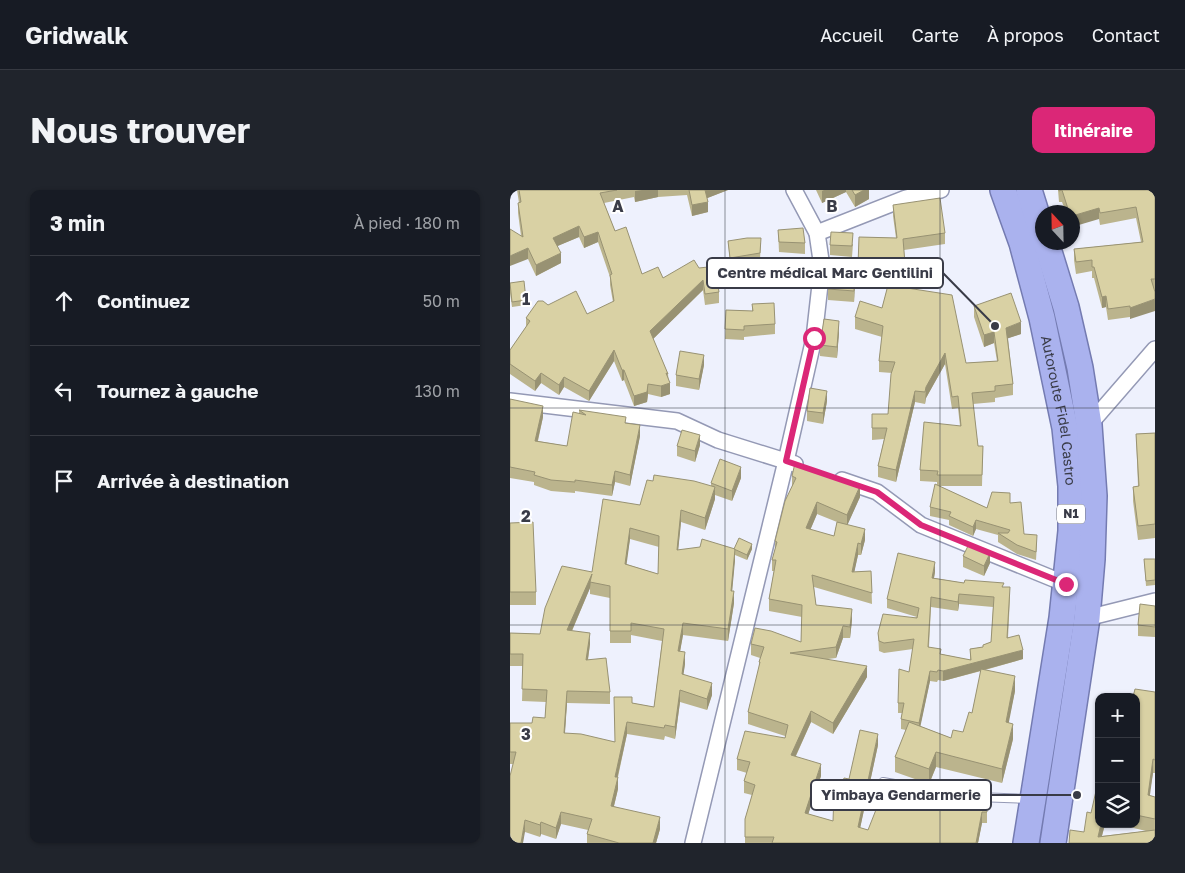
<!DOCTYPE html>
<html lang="fr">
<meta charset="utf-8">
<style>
body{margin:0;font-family:"Golos Text",sans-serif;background:#20242c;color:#f1f3f6}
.controls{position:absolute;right:15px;bottom:15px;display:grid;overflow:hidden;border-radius:10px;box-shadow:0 1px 4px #0004}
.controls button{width:45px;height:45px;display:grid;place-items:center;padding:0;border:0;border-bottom:1px solid #363941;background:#171b24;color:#f1f3f6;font:25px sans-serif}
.compass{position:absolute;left:525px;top:15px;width:45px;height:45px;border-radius:50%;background:#171b24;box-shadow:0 1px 4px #0004;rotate:338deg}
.stop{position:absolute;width:15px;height:15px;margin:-11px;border:4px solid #db2777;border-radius:50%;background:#fff}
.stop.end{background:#db2777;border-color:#fff;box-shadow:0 1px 5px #0008}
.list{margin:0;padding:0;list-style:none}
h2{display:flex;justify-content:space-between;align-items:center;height:65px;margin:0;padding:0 20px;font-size:21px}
h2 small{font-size:16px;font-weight:400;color:#9ea1a6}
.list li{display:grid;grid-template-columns:32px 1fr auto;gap:15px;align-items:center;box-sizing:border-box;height:90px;padding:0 20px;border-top:1px solid #363941}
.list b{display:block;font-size:19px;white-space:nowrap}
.list em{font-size:16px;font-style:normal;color:#9ea1a6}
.icon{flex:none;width:28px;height:28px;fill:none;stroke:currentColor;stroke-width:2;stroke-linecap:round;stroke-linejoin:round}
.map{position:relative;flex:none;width:645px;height:653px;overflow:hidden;border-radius:10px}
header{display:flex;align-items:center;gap:30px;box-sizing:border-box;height:70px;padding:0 25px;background:#171b24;border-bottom:1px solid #363941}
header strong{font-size:24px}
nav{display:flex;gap:28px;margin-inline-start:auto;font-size:18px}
.intro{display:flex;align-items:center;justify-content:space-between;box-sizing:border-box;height:120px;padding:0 30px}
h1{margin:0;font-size:35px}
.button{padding:12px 22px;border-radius:10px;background:#db2777;color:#fff;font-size:18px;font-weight:700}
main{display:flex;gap:30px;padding:0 30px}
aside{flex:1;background:#171b24;border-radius:10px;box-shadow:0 1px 4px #0004}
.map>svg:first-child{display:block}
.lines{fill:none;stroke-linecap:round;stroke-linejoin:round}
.service-casing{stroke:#9499b5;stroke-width:10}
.minor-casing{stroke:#9499b5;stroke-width:18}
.trunk-casing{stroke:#747bb1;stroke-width:28}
.service{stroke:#fff;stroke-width:8}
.minor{stroke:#fff;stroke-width:15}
.trunk{stroke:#aab2ee;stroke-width:25}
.wall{fill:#bbb48d;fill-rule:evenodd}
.shaded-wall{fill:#989273}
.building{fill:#d9d1a4;stroke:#989273;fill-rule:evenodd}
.route{stroke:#db2777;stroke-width:6}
.grid{fill:none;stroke:#393b47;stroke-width:1;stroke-opacity:0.55}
.labels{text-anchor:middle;stroke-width:4;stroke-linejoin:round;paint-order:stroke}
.shield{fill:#fff;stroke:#74767e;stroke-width:1}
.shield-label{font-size:12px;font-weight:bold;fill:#393b47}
.street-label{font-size:14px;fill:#393b47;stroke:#fff}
.grid-label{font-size:16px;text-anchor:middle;font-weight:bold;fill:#393b47;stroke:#fff;stroke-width:4;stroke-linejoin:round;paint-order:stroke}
.leader{fill:none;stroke:#393b47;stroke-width:2}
.callout-dot{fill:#393b47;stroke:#fff;stroke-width:2}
.callout{fill:#fff;stroke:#393b47;stroke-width:2}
.callout-label{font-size:15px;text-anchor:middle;font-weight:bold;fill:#393b47}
</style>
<header>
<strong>Gridwalk</strong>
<nav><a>Accueil</a><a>Carte</a><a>À propos</a><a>Contact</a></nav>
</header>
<div class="intro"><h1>Nous trouver</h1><a class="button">Itinéraire</a></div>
<main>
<aside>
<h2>3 min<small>À pied · 180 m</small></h2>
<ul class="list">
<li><svg class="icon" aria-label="ahead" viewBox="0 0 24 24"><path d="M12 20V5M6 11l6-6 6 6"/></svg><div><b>Continuez</b></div><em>50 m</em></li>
<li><svg class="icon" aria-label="left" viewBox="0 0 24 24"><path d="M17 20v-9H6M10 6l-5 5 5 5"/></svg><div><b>Tournez à gauche</b></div><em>130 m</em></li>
<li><svg class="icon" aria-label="arrive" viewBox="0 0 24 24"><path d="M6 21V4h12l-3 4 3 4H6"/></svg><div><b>Arrivée à destination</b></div></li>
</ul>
</aside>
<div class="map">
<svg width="645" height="653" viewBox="0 0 645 653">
<rect width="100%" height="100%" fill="#eef1fd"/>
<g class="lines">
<defs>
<g id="service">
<path d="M373,592L442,604"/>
<path d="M466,607L519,609"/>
</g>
<g id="minor">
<path d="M307,43L396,8L431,0"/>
<path d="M0,211L167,231L208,250L285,274"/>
<path d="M579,235L645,159"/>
<path d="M332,290L367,302L411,335L556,394"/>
<path d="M577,428L645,411"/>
<path d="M183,653L276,271L304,148L312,77L307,43L284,0"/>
</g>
<g id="trunk">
<path id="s1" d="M493,0L512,53L532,128L555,238L561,296V341L552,428L516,653"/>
<path d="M519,0L532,42"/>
<path d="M536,52L556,117L570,178L579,235L584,306L582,369L577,428L543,653"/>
</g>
</defs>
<use href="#service" class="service-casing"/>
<use href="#minor" class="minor-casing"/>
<use href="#trunk" class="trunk-casing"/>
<use href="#service" class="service"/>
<use href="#minor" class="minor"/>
<use href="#trunk" class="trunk"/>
</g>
<g class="wall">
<path d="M7,0H218L197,8L198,22L182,26L177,5L148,7L125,12L124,7L94,13L105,41L132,84L153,88L189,78L207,86L209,102V113L195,115L193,100L143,149L158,184L160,204L151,207L138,204L137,212L124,216L114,190L112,191L104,171L79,211L54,197L49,205L31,193L25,201L0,184V160L16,137V128L38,115L77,124L103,112L100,95V87L88,52L74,58L69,47L47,56L51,73L26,86L18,69L11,46L8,23V13H9Z"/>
<path d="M306,0H359V9L345,17L336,2L312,13Z"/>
<path d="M548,0H645V100L620,129V127L598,130L596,117L592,118L584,88H582V81L566,84L564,70V59L631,52L626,28L590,35L589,29L562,22H556L552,12H549Z"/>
<path d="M383,15L435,43V54L394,60L397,98L456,173L487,171L484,153L474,157L464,127V116L511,144L498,148L503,194V205L485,208V212L463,214L468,256H473L472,296H429L477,318L500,313L514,344L527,354L526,370L507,364L488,352V345L466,339L463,346L439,335V330L420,326V317L427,295V292L410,291V280L450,236L448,218L442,219L435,174L416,208L415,214L405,212L386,292L368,287V276L374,249L362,250V224H378L382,183L369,182V171L372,147L345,139V127L372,118L380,88L348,87L349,47L386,48L383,26Z"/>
<path d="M268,40L295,53V64L269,62Z"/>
<path d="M218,51L251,53L250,69L220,73Z"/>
<path d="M343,54L342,67L320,65V55Z"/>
<path d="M345,91L344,112L318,110V99Z"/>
<path d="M0,93L16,110V115L2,117L0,103Z"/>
<path d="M242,114L265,134V144L234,147V150L215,149L216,120L242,121Z"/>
<path d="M329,142L327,168L310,166V155Z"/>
<path d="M194,175L189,200L166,196V185Z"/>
<path d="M0,209L33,227L28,251L57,256L69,224V220L116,233L130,246L120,296L105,292L102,306L65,301V303L41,301L24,295V292L0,288Z"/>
<path d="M317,211L313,234L297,231V221Z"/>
<path d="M645,243V348L628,350L623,311V297L628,296L626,244Z"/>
<path d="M190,255L185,272L167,266V256Z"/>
<path d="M282,286L350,307L337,335L355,350L351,365H348L344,382L361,381L362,414L304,397L306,415L342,430L340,448H333L326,468L318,469L357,487L323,544L301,532L286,566L311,586L298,624L323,631L329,604L339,589L368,555L350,638L358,640L404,610L477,622V633H472L468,653H235V629L242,605L234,603V591L237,583L227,580V569L275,548V546L238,534V522L249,479V472L250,468L241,465V454L291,452L292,427L259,421V409L264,381H262V370L265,359V351L282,297ZM307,324L327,332L324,346L300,340Z"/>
<path d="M231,288L222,311L205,305V309L195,340L171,332L168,360L242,359L237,370L225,365L222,401L224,413L218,451L173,445L170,461L175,474L173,484L202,505L197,520L170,512L165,549L155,546L154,550L117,544L108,587V599L104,616L150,639L146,653H77V644L78,640L51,634L46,649L31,644L30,647L15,642L3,574H0V533H22L35,528L36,512L12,511L13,476H0V443L30,444L82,382L130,315L143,291L201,296V293ZM120,349L149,357L148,384L116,374ZM80,398V404L100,408V453H121V445L152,451L144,517L122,513L105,552L55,543L57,513L100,514V502L78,470L80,454L62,441Z"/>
<path d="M0,333L26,402V415H0Z"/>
<path d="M453,366L480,373L474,386L453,377Z"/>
<path d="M634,369H645V395L636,396Z"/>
<path d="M425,382L424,388L454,393L494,397L500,407L498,448L513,469L475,480L505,501L498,533L503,549L492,593L426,577L419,594L385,582V567L396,540L391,539V529L392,523H388V513L399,482L403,459L374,463L369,461L368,443L407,427L377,418V409ZM449,414L483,417L481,452L473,455V457L460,459V470L431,464L419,457L421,417L448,421ZM471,481L462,523L453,542L441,548L410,536L420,491L427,492L428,490L433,491Z"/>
<path d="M645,416V447L628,446V435Z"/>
<path d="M645,502V583H643L639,605L645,607V653H559L574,642L581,623L595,634L592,646L636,641L607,634H626V507Z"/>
</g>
<g class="shaded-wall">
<path d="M132,0H148V7L125,12V1Z"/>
<path d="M195,0H218L195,9Z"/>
<path d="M314,0H336V2L312,13V1Z"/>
<path d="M354,0H359V9L345,17V5Z"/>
<path d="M198,12V22L182,26V15Z"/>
<path d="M589,18V29L562,37V26Z"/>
<path d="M69,36V47L43,58V48Z"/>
<path d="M88,42V52L74,58V47Z"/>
<path d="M18,58V69L0,76V66Z"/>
<path d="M51,63V73L26,86V75Z"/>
<path d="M207,76V86L205,88V77Z"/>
<path d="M345,81V91L344,112V101Z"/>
<path d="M193,90V100L140,152V141Z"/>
<path d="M596,106V117L592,118V107Z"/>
<path d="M645,109V121L620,129V118Z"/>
<path d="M329,131V142L327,168V157Z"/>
<path d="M511,132V144L496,149V138Z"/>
<path d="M484,142V153L474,157V145Z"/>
<path d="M104,160V171L79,211V201Z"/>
<path d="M435,163V174L416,208L415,214L416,197Z"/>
<path d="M194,165V175L189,200V189Z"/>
<path d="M112,180H114V190L112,191Z"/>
<path d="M31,183V193L25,201V191Z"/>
<path d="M54,187V197L49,205V195Z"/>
<path d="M160,193V204L151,207V196Z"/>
<path d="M138,194V204L137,212L124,216V206Z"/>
<path d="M317,201V211L313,234V223Z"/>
<path d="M405,201V212L386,292V280Z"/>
<path d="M33,216V227L25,262V251Z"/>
<path d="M130,235V246L120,296V285Z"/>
<path d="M190,245V255L185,272V261Z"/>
<path d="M231,277V288L222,311V301Z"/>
<path d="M105,281V292L102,306V295Z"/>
<path d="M350,296V307L337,336V325Z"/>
<path d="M205,297V309L195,340V328Z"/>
<path d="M307,312V324L296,350V338Z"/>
<path d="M171,320V332L167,372V360Z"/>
<path d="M466,330V339L463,346V337Z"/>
<path d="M120,338V349L115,386V374Z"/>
<path d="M355,339V350L351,365V354Z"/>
<path d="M348,353V365L342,393V382Z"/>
<path d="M242,354V359L237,370V365Z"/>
<path d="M225,359V371L221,413V401Z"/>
<path d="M480,363V373L474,386V376Z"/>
<path d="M425,372V382L422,398V388Z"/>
<path d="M82,384L80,398L57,452V440Z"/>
<path d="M224,401V413L218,451V439Z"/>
<path d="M449,404V414L448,421V412Z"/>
<path d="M342,419V430L340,448V437Z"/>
<path d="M173,433V445L168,473V461Z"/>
<path d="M333,436V448L326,468V457Z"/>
<path d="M80,443V454L76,482V470Z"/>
<path d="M513,460V469L433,491V481Z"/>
<path d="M175,462V474L172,495V484Z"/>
<path d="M357,476V487L323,544V533Z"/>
<path d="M420,481V491L409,543V533Z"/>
<path d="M505,486V501L496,547V532Z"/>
<path d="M202,493V505L197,520V509Z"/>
<path d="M170,500V512L165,549V537Z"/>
<path d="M57,501V513L54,555V543Z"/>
<path d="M301,521V532L281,576V565Z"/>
<path d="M117,532V544L105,598V587Z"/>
<path d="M503,534V549L492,593V579Z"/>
<path d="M368,544V555L348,648V637Z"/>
<path d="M426,562V577L419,594V579Z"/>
<path d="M643,569V583L638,619V605Z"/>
<path d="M311,574V586L295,634V623Z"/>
<path d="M108,587V599L101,628V616Z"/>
<path d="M51,622V634L46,649V638Z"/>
<path d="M472,622V633L468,653H466Z"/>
<path d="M150,627V639L146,653H143Z"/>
<path d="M15,630V642L13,653H11Z"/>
<path d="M31,632V644L30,647V635Z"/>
<path d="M591,634H595L590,653L588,647Z"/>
</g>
<g class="building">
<path d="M9,0H107L90,3L105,41L116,37L132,84L148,77L153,88L184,70L189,78L207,76L205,77L209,102L195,104L193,90L140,141L158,184L156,183L160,193L151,196L138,194L137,202L124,206L114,180H112L104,160L79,201L54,187L49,195L31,183L25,191L0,174V160L20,131L16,128L28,111H33L38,115L66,101L77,124L104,111L100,85L102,84L88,42L74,47L69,36L43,48L51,63L26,75L18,58L0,66V39L13,47L8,13L11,12Z"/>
<path d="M179,0H195L198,12L182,15Z"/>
<path d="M342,0H354L345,5Z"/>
<path d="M549,0H645V89H641L645,102V109L620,118V116L598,119L596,106L592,107L584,77H582V70L566,72L564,59L633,52L626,17L590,23L589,18L562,26V22H559L552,0L549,1Z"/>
<path d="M430,8L435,43L393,49L397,98L442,105L456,173L488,171L484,142L474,145L464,116L501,103L511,132L496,138L503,194L485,196V201L462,203L468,256H473L472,285H427L428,281L410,280L414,232L451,236L448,206L442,207L435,163L416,197L415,202L405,201L386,280L368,276L377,238H362V224H378L381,184L385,172L369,171L373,136L345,127L350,111L372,118L383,76H348L349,47L387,48L383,15Z"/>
<path d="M293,38L295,53L269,52L268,40Z"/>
<path d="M321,42L343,43L342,56L320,55Z"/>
<path d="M237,48H251L250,63L220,68L218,51Z"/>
<path d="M320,78L345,81L344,101L318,99Z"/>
<path d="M14,91L16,110L2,112L0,93Z"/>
<path d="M264,113L265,134L234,136V140L215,139L216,120L243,121L242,114Z"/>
<path d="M314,129L329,131L327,157L310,155Z"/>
<path d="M170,161L194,165L189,189L166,185Z"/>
<path d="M300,198L317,201L313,223L297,221Z"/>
<path d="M0,209L33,216L25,251L57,256L63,222L76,225L69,220L116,227L115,233L130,235L120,285L105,281L102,295L65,290V292L41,290L24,285L25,282L0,277Z"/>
<path d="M172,240L190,245L185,261L167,256Z"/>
<path d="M645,243V334L628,336L623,297L629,296L626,244Z"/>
<path d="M210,269L231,277L222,301L201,293Z"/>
<path d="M285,273L350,296L337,325L307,312L296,338L324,346L327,332L355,339L351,354L348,353L342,382L361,381L362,403L302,385L306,415L342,419L340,437L333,436L326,457L280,463L357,476L323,533L301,521L281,565L311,574L295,623L323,631L324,604H329L334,588L339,589L350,540L368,544L348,637L358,640L373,602L404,610V602H476L477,622H472L466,653H262L264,647H235V629L245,595L234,591L240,572L227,569L235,541L275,548L278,535L238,522L250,472H249L254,457L241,454L245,438L261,441L291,452L292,415L259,409L266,370H262L267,352L265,351L275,311L286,288L282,286Z"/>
<path d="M144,285L184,291L205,297L195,328L171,320L167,360L190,357L192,349L225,359L221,401H224L218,439L173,433L168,461L175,462L172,484L202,493L197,509L170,500L165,537L155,535L154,538L117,532L105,587H108L101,616L150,627L143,653H109L77,644L82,629L51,622L46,638L31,632L30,635L15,630L11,653H0V586L6,562H0V533H22L23,527L35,528L37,500L12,499L13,464H0V443L30,444L35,418L52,376L82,382L93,309L130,315L137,290L143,291ZM120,338L149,346L148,384L115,374ZM82,384L80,392L100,396V441H121V433L154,439L144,517L122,513V507H104L105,552L71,544L54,543L57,501L100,502L96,468L76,470L80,443L57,440Z"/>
<path d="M425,294L477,318L482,302L500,303V313L511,312L514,344L527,345L526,362L507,355L488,343H498L500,340L466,330L463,337L439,326L441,322L420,317Z"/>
<path d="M23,332L26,402H0V333Z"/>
<path d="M229,348L242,354L237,365L224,359Z"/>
<path d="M459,354L480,363L474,376L453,366Z"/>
<path d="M388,363L425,372L422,388L454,393L455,390L494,393L492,397H500L497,448L509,445L513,460L433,481L428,480L427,482L420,481L409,533L391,529L394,513H388L389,479L399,482L404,449L374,453L369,451L368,443L373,424L407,428L409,418L377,409ZM449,404L484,407L481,452L473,455V457L460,459L461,470L430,464L431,459L418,457L421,407L448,412Z"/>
<path d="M634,369H645V390L636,391Z"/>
<path d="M630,414L645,416V437L628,435Z"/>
<path d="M471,479L505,486L496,532L503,534L492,579L426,562L419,579L385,567L399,532L441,548L443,540L453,542L459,522L462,523Z"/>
<path d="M625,499L645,502V570L643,569L638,605L645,607V629L626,625V507H623Z"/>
<path d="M586,601H589V634H591L588,647L645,640V653H559L560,640L574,642L577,622L581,623Z"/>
</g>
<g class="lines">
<path class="route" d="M304,148L276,271L367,302L411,335L556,394"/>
</g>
<path class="grid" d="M215,0V653M430,0V653M0,218H645M0,435H645"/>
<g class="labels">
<rect class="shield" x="547" y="314.5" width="28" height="19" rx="4"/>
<g class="shield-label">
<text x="561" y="328">N1</text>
</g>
<g class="street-label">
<text dy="5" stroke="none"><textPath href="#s1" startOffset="228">Autoroute Fidel Castro</textPath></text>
</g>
</g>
<g class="grid-label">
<text x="108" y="22">A</text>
<text x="322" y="22">B</text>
<text x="16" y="115">1</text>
<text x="16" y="332">2</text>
<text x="16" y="550">3</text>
</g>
<path class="leader" d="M485 136L433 83M567 605L481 605"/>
<g class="callout-dot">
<circle cx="485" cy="136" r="5"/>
<circle cx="567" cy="605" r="5"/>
</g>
<g class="callout">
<rect x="197" y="68" width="236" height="30" rx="5"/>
<rect x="301" y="590" width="180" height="30" rx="5"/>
</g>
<g class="callout-label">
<text x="315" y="88">Centre médical Marc Gentilini</text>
<text x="391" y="610">Yimbaya Gendarmerie</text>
</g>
</svg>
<div class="controls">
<button>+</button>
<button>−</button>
<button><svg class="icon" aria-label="layers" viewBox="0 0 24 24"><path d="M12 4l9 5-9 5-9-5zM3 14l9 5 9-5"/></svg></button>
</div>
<svg class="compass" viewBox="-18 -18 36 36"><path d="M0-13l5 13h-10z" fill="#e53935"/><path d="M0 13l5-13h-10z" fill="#9ea1a6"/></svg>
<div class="stop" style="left:304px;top:148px"></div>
<div class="stop end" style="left:556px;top:394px"></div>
</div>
</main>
